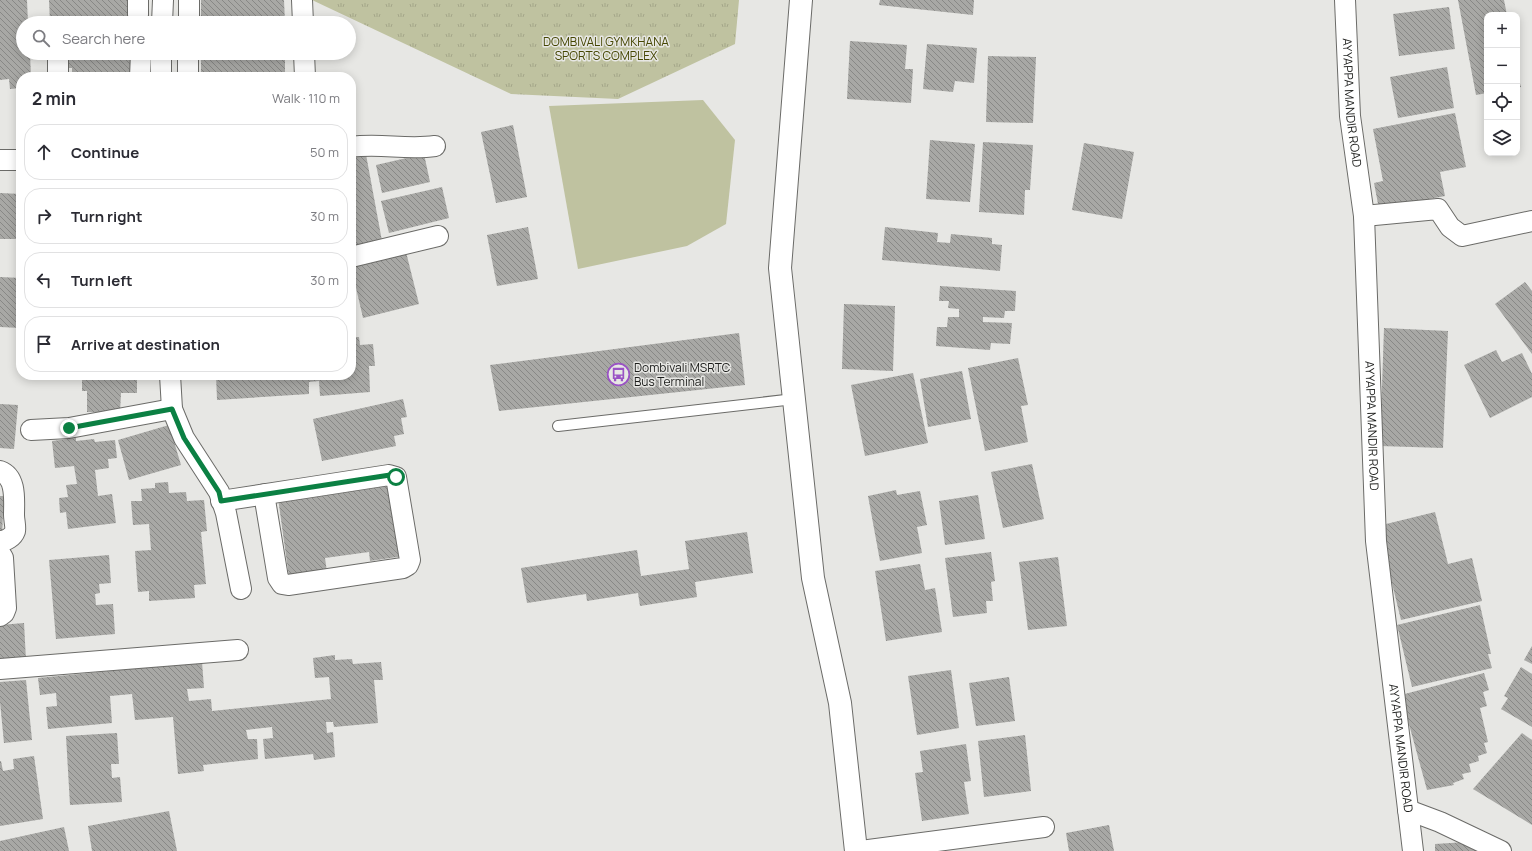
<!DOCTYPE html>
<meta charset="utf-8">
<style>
body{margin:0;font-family:Manrope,sans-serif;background:#f2f2f3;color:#2b2b33}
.controls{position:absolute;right:12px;top:12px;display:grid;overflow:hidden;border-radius:8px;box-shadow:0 2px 10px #0003}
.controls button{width:36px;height:36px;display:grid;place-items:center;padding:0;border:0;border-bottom:1px solid #e1e1e2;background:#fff;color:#2b2b33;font:20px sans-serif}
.stop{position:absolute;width:12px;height:12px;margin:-9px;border:3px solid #0b8043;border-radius:50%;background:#fff}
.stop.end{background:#0b8043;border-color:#fff;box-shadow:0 1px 4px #0008}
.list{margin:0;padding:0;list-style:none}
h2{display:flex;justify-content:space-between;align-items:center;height:52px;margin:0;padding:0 16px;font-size:17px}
h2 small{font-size:13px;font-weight:400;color:#7c7c81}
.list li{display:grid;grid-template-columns:26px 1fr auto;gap:12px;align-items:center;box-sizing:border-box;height:56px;margin:0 8px 8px;padding:0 8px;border:1px solid #e1e1e2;border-radius:16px}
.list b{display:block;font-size:15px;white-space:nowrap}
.list em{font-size:13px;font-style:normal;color:#7c7c81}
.icon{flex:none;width:22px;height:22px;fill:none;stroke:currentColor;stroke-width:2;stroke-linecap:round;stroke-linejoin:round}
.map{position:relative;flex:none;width:1532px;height:851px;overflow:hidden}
.search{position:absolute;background:#fff;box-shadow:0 2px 10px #0003;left:16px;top:16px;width:340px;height:44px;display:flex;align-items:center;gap:10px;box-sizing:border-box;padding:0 14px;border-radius:22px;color:#7c7c81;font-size:15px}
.panel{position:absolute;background:#fff;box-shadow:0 2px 10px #0003;left:16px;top:72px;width:340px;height:308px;border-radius:16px}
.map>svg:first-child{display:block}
.park{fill:url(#park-tufts)}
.garden{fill:#bfc2a0}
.building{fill:url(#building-back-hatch)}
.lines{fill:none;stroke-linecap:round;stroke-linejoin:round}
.lane-casing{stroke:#6b6b68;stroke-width:12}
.street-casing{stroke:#6b6b68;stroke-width:22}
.secondary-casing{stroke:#6b6b68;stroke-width:24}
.lane{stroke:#fff;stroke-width:10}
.street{stroke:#fff;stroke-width:20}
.secondary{stroke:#fff;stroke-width:22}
.route{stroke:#0b8043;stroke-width:5}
.labels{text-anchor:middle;stroke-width:3;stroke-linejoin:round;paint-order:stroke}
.park-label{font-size:12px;fill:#454602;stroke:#e7e7e4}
.street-label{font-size:12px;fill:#1c1d1b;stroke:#e7e7e4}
.poi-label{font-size:12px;fill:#1c1d1b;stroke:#e7e7e4;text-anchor:start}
</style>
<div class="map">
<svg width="1532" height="851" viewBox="0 0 1532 851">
<defs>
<pattern id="park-tufts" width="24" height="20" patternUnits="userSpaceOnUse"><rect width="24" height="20" fill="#bfc2a0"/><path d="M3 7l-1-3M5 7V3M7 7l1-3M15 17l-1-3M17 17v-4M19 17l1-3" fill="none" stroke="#a4a689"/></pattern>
<pattern id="building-back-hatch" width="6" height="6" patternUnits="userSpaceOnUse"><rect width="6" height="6" fill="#a8a8a5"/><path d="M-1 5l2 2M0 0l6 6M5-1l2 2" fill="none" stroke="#888886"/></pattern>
</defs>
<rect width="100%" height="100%" fill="#e7e7e4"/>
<path class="park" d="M312,0H739L735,44L618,99L511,94Z"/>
<path class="garden" d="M703,100L735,140L726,224L687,246L578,269L549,106Z"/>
<g class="building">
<path d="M0,0H27L28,23H23V53H30L31,77H21V88L10,89L9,79L0,80Z"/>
<path d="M49,0H129L130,20L50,23Z"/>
<path d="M201,0H284L285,23H201Z"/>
<path d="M880,0H974L973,15L879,5Z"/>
<path d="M1458,0H1504L1507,15H1487V93L1476,95Z"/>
<path d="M1449,7L1455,49L1399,56L1393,14Z"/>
<path d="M850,41L907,45L905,69H913L911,103L847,99Z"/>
<path d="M927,44L977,48L974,83L955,81L953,92L923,89Z"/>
<path d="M64,53L130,55V69H137V77H69V72L72,73V68H63Z"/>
<rect x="201" y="53" width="84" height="24"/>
<path d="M988,56L1036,57L1033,123L986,122Z"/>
<path d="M1447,67L1454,108L1398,118L1390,77Z"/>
<path d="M1517,72L1521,87L1517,88Z"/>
<path d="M1455,113L1466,167L1440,172L1445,196L1379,209L1374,183L1383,181L1373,129Z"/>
<path d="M513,125L527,197L496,203L481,132Z"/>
<path d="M930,140L975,144L970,202L926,199Z"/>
<path d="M983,142L1033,145L1030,190H1025L1024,215L979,212Z"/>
<path d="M1084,143L1134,152L1122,219L1072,210Z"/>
<path d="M365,149L382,241L351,247V152Z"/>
<path d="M424,154L430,182L382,193L376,165Z"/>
<path d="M442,187L449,218L389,233L381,201Z"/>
<path d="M0,193L21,194V239H0Z"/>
<path d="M528,227L538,279L497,286L487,235Z"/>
<path d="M885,227L938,233L937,242L950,243L951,234L992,238V244L1002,245L1000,271L882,260Z"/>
<path d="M406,252L419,304L363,318L351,266Z"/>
<path d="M0,277L21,278V328L0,327Z"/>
<path d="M1525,282L1532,291V354L1495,304Z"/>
<path d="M940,286L1016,291L1015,311H1005L1004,318L983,317V322L1012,323L1010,344L991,343L990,350L936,346L937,327H947L948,317H959V309L948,308L949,301H939Z"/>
<path d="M844,304L895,306L893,371L842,369Z"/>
<path d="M1384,328L1448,331L1443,448L1380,446Z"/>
<path d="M739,333L745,385L499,411L490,365Z"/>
<path d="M351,337H359L360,345L373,344L375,366H369L370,392L320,396L319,381L309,382V394L217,400L216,375H351Z"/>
<path d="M1496,350L1502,362L1522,353L1532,374V397L1490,418L1464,365Z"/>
<path d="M1018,358L1028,405L1021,406L1028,442L985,451L968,368Z"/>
<path d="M962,371L971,419L928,427L920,379Z"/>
<path d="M913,373L928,443L865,456L851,385Z"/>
<path d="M76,375H137V393H121L120,413L87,412V391H82V380H76Z"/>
<path d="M403,399L407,417L401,418L404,434L394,436L396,446L322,461L313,419Z"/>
<path d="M0,404L18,405L14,449L0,448Z"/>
<path d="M169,425L181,465L129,480L118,440Z"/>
<path d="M76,438V441L94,439L95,442L115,440L117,458L108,459L109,468L95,470L98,496L112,494L116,523L68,529L66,512L60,513L59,498L68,497L66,485L77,484L74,466L55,468L52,441Z"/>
<path d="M1032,464L1044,519L1003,528L991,472Z"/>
<path d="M393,481L404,556L370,561L369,552L325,558L327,572L289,577L278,498Z"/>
<path d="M168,482L169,493L186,492L187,501L204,500L207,531L201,532L206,584L194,585L195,598L149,601V591L138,592L135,551L151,550L149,524L133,525L131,501H142L141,489L155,488V483Z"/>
<path d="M896,490L897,495L920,491L927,525L917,527L922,553L880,561L868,496Z"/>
<path d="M978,495L985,539L945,545L939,501Z"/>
<path d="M0,496H10L9,513H3L2,538H0Z"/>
<path d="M1435,512L1448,564L1472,558L1482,601L1401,620L1378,526Z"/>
<path d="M747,532L753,573L695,582L697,597L640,606L638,593L587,601L586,594L527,603L521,568L637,550L641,576L689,569L685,541Z"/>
<path d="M991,552L995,581L991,582L993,601H986L987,613L953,617L945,558Z"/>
<path d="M109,555L111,583L99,584L100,593L95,594L96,605L113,604L115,634L56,639L49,560Z"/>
<path d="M1058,557L1067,626L1028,630L1019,562Z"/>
<path d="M920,564L925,590L935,588L942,632L886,641L875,571Z"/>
<path d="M1480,605L1491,654H1488L1492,668L1412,687L1397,625Z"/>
<path d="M24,623L26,660L0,661V625Z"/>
<path d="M1532,646V664L1524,660Z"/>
<path d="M335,655V660L352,659L353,664L381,662L383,680H374L378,723L334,727L333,722H326L327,733L333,732L335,757L314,760L313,754L265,759L263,739L273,738L272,727L246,730L248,739H257L258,759L203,765L204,771L178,774L173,717L135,720L132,694L110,696L112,723L48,729L46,707L57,706L56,693L40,695L38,678L202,662L204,688L187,689L189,701L211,699L212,711L331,699L329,677L315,678L313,658Z"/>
<path d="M1521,667L1532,674V727L1501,709L1508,698L1504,696Z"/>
<path d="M951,670L959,728L917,735L908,676Z"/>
<path d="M1484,673L1489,690L1483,692L1487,706L1480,708L1488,742L1484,743L1487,753L1478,756L1479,761L1469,764L1471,772L1462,774L1464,779L1453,783L1454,785L1427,790L1401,695Z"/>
<path d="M1009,677L1015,721L976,726L969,683Z"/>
<path d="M26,680L32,740L4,743L0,702V682Z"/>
<path d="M117,733L119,764H111L112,778L120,777L122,802L70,805L66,736Z"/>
<path d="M1522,733L1532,740V825L1473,789Z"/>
<path d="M1025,735L1031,791L984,797L978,741Z"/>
<path d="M966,744L971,781L964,782L969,814L922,821L915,773L923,772L920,751Z"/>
<path d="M34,756L43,819L0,826V761H1L3,771L14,769L13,759Z"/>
<path d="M169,811L177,851H92L88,826Z"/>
<path d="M1109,825L1114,851H1069L1066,833Z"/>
<path d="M64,827L69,851H0V841Z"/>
<path d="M1466,842L1483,851H1435V844Z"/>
</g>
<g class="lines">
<defs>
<path id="lane" d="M558,426L794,399"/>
<g id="street">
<path d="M302,0L303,23"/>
<path id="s1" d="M1345,0L1350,116L1364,216L1376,541L1413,851"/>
<path d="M138,15V0"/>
<path d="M162,23L163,0"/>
<path d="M189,23V0"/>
<path d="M304,53L305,77"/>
<path d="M58,77V53"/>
<path d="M140,77L141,53"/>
<path d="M161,77V53"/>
<path d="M188,77V53"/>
<path d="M351,147C379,143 407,150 435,146"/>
<path d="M0,160H21"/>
<path d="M1364,216L1438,209L1450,227L1462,236L1532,221"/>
<path d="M351,257L438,236"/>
<path d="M170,375L172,409L184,438L219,492L226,513L241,589"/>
<path d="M31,430L69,428L172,409"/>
<path d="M0,471C17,477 14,501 14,515C14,520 16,527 15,531C13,537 6,541 0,541"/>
<path d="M221,501C277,492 333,484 389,475L396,477L410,560L408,565L403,568L288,585L282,584L278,578L264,494"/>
<path d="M0,553L3,558L6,608L4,613L0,616"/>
<path d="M0,669L238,650"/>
<path d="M1408,810L1440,822L1501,851"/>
<path d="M861,851L1044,827"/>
</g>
<path id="secondary" d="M801,0L780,268L813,578L840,703L856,851"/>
</defs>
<use href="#lane" class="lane-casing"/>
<use href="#street" class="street-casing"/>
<use href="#secondary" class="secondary-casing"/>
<use href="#lane" class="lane"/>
<use href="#street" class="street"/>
<use href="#secondary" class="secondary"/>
</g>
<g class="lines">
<path class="route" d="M69,428L172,409L184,438L219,492L221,501L390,475L396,477"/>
</g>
<defs>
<symbol id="bus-ring" viewBox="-11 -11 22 22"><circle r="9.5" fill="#e7e7e4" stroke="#9a52c5" stroke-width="1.5"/><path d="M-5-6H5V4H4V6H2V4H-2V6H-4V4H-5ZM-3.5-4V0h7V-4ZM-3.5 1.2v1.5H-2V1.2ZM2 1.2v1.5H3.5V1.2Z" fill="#9a52c5"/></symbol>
</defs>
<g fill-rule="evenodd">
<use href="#bus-ring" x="606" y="362" width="25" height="25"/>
</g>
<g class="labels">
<g class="park-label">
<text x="606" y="46">DOMBIVALI GYMKHANA<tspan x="606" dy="14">SPORTS COMPLEX</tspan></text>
</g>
<g class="street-label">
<text dy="4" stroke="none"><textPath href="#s1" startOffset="103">AYYAPPA MANDIR ROAD</textPath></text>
<text dy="4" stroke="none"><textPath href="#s1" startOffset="427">AYYAPPA MANDIR ROAD</textPath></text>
<text dy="4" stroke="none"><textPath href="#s1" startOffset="751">AYYAPPA MANDIR ROAD</textPath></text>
</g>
<g class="poi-label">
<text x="634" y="372">Dombivali MSRTC<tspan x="634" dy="14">Bus Terminal</tspan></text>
</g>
</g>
</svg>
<div class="controls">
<button>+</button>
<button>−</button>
<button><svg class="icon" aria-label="locate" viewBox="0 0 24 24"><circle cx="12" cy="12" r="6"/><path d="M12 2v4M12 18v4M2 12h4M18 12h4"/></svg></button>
<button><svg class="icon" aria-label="layers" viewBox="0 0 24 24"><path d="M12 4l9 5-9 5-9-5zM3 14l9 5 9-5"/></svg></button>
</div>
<div class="stop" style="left:396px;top:477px"></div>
<div class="stop end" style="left:69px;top:428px"></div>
<div class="search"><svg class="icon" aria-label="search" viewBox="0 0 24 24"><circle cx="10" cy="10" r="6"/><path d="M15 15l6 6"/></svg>Search here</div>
<section class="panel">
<h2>2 min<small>Walk · 110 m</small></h2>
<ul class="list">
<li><svg class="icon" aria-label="ahead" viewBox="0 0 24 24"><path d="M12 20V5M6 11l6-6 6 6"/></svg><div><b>Continue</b></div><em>50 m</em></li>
<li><svg class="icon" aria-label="right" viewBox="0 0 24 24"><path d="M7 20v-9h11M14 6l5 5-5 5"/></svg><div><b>Turn right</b></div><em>30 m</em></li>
<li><svg class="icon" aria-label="left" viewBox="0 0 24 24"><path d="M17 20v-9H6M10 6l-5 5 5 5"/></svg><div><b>Turn left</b></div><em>30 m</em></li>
<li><svg class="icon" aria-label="arrive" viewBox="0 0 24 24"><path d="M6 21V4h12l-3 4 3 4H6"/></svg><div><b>Arrive at destination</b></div></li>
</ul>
</section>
</div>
